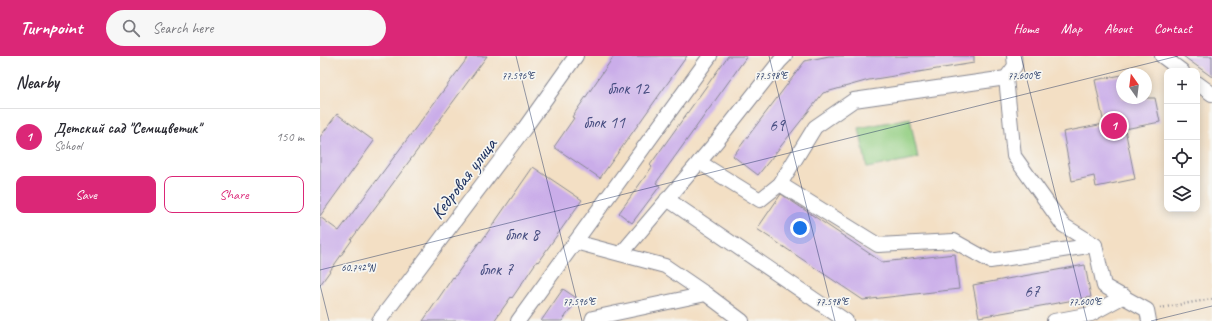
<!DOCTYPE html>
<meta charset="utf-8">
<style>
body{margin:0;font-family:Caveat,sans-serif;background:#f7f7f7;color:#2b2b33}
.controls{position:absolute;right:12px;top:12px;display:grid;overflow:hidden;border-radius:8px;box-shadow:0 2px 10px #0003}
.controls button{width:36px;height:36px;display:grid;place-items:center;padding:0;border:0;border-bottom:1px solid #e1e1e2;background:#fff;color:#2b2b33;font:20px sans-serif}
.compass{position:absolute;left:796px;top:12px;width:36px;height:36px;border-radius:50%;background:#fff;box-shadow:0 2px 10px #0003;rotate:346deg}
.you{position:absolute;left:480px;top:172px;width:14px;height:14px;margin:-10px;border:3px solid #fff;border-radius:50%;background:#1a73e8;box-shadow:0 0 0 6px #1a73e833}
.badge{display:grid;place-items:center;width:26px;height:26px;border-radius:50%;background:#db2777;color:#fff;font-size:13px;font-weight:700}
.pin{position:absolute;translate:-50% -50%;border:2px solid #fff;box-shadow:0 1px 4px #0006}
.list{margin:0;padding:0;list-style:none}
h2{display:flex;justify-content:space-between;align-items:center;height:52px;margin:0;padding:0 16px;font-size:17px}
h2 small{font-size:13px;font-weight:400;color:#7c7c81}
.list li{display:grid;grid-template-columns:26px 1fr auto;gap:12px;align-items:center;box-sizing:border-box;height:56px;padding:0 16px;border-top:1px solid #e1e1e2}
.list b{display:block;font-size:15px;white-space:nowrap}
.list p{margin:0;font-size:13px;white-space:nowrap;color:#7c7c81}
.list em{font-size:13px;font-style:normal;color:#7c7c81}
.actions{display:flex;gap:8px;padding:12px 16px}
.actions a{flex:1;padding:9px 0;border:1px solid #db2777;border-radius:8px;text-align:center;font-size:14px;color:#db2777}
.actions .main{background:#db2777;color:#fff}
.icon{flex:none;width:22px;height:22px;fill:none;stroke:currentColor;stroke-width:2;stroke-linecap:round;stroke-linejoin:round}
.map{position:relative;flex:none;width:892px;height:265px;overflow:hidden}
header{display:flex;align-items:center;gap:24px;box-sizing:border-box;height:56px;padding:0 20px;background:#db2777;color:#fff}
header strong{font-size:19px}
nav{display:flex;gap:22px;margin-inline-start:auto;font-size:14px}
.search{width:280px;height:36px;background:#f7f7f7;display:flex;align-items:center;gap:10px;box-sizing:border-box;padding:0 14px;border-radius:22px;color:#7c7c81;font-size:15px}
main{display:flex}
aside{flex:1;background:#fff}
.map>svg:first-child{display:block}
.green{fill:#94cf83;stroke:#587f70}
.building{fill:#caade9}
.lines{fill:none;stroke-linecap:round;stroke-linejoin:round}
.minor-casing{stroke:#878791;stroke-width:16}
.path{stroke:#878791;stroke-width:2.5;stroke-dasharray:1 3;stroke-linecap:butt}
.minor{stroke:#fff;stroke-width:14}
.ticks{fill:none;stroke:#1b2f5e;stroke-width:1;stroke-opacity:0.45}
.labels{text-anchor:middle;stroke-width:3.5;stroke-linejoin:round;paint-order:stroke}
.number-label{font-size:17px;fill:#474e81}
.street-label{font-size:19px;fill:#1b2f5e;stroke:#f6f6f2}
.ticks-label{font-size:10px;text-anchor:middle;fill:#1b2f5e;stroke:#f6f6f2;stroke-width:3.5;stroke-linejoin:round;paint-order:stroke}
</style>
<header>
<strong>Turnpoint</strong>
<div class="search"><svg class="icon" aria-label="search" viewBox="0 0 24 24"><circle cx="10" cy="10" r="6"/><path d="M15 15l6 6"/></svg>Search here</div>
<nav><a>Home</a><a>Map</a><a>About</a><a>Contact</a></nav>
</header>
<main>
<aside>
<h2>Nearby<small></small></h2>
<ul class="list">
<li><span class="badge">1</span><div><b>Детский сад &quot;Семицветик&quot;</b><p>School</p></div><em>150 m</em></li>
</ul>
<div class="actions"><a class="main">Save</a><a>Share</a></div>
</aside>
<div class="map">
<svg width="892" height="265" viewBox="0 0 892 265">
<rect width="100%" height="100%" fill="#f6f6f2"/>
<filter id="ink" filterUnits="userSpaceOnUse"><feTurbulence type="fractalNoise" baseFrequency=".025" numOctaves="2"/><feDisplacementMap in="SourceGraphic" scale="8" xChannelSelector="R" yChannelSelector="G"/><feConvolveMatrix kernelMatrix="1 2 1 2 8 2 1 2 1" color-interpolation-filters="sRGB"/></filter>
<filter id="wash" filterUnits="userSpaceOnUse"><feTurbulence type="fractalNoise" baseFrequency=".012" numOctaves="4" result="noise"/><feDisplacementMap in="SourceGraphic" scale="16" xChannelSelector="R" yChannelSelector="G"/><feGaussianBlur stdDeviation="0.9" result="paint"/><feColorMatrix in="noise" values="0 0 0 0 0 0 0 0 0 0 0 0 0 0 0 0 0 1.4 0 .05"/><feComposite in="paint" operator="in"/></filter>
<g filter="url(#wash)">
<rect width="100%" height="100%" fill="#f3dfc4"/>
<path class="green" d="M590,62L598,102L547,112L539,72Z"/>
<g id="blocks">
<g class="building">
<path d="M149,0H167L31,184H32L0,229V161L19,175Z"/>
<path d="M294,0H367L280,122L234,91L254,62L252,61Z"/>
<path d="M408,0H427L336,127L340,130L312,167L299,157L332,111L330,109Z"/>
<path d="M509,0H654V7L549,24L503,37L438,119L413,100L485,5Z"/>
<path d="M863,0H892V21Z"/>
<path d="M802,19V42H835L840,66L805,73L815,123L776,131L774,120L752,125L743,76L784,68L775,24Z"/>
<path d="M17,58L54,85L0,160V81Z"/>
<path d="M213,111L262,144L218,206L217,205L192,242L191,241L174,265H103L133,221L134,222L160,185L161,186Z"/>
<path d="M461,138L562,206L635,198L639,233L543,244L437,173Z"/>
<path d="M765,209L771,241L659,261L653,229Z"/>
<path d="M243,233L258,243L242,265H221Z"/>
</g>
</g>
</g>
<g filter="url(#ink)">
<use href="#blocks" fill-opacity="0" stroke="#878791" stroke-width="1"/>
<g class="lines">
<defs>
<g id="minor">
<path d="M842,0L862,15"/>
<path d="M686,22L694,100L743,169L775,189"/>
<path d="M877,27L892,38"/>
<path d="M379,106L440,144L460,128L495,71L534,44L686,22L695,10L694,0"/>
<path d="M460,128L558,189L634,185L670,205L775,189L784,230L827,254L829,265"/>
<path d="M347,143L526,265"/>
<path d="M255,186L345,210L386,238"/>
<path d="M301,198L397,85L460,5L465,0"/>
<path d="M59,265L204,73L256,0"/>
<path d="M198,265L390,0"/>
<path d="M272,265L273,262L386,238L422,265"/>
<path d="M734,265L771,258L804,240"/>
</g>
</defs>
<use href="#minor" class="minor-casing"/>
<path class="path" d="M840,252L892,243"/>
<use href="#minor" class="minor"/>
</g>
</g>
<path class="ticks" d="M196,0L262,265M449,0L515,265M701,0L767,265M0,214L858,0M0,229L9,265M831,265L892,250"/>
<g class="labels">
<g class="number-label">
<text x="308" y="38">блок 12</text>
<text x="284" y="72">блок 11</text>
<text x="457" y="75">69</text>
<text x="202" y="184">блок 8</text>
<text x="176" y="219">блок 7</text>
<text x="712" y="241">67</text>
</g>
<g class="street-label">
<text transform="translate(143 122) rotate(-53)" y="7">Кедровая улица</text>
</g>
</g>
<g class="ticks-label">
<text x="198" y="23">77.596°E</text>
<text x="451" y="23">77.598°E</text>
<text x="704" y="23">77.600°E</text>
<text x="38" y="215">60.742°N</text>
<text x="259" y="249">77.596°E</text>
<text x="512" y="249">77.598°E</text>
<text x="765" y="249">77.600°E</text>
</g>
</svg>
<div class="controls">
<button>+</button>
<button>−</button>
<button><svg class="icon" aria-label="locate" viewBox="0 0 24 24"><circle cx="12" cy="12" r="6"/><path d="M12 2v4M12 18v4M2 12h4M18 12h4"/></svg></button>
<button><svg class="icon" aria-label="layers" viewBox="0 0 24 24"><path d="M12 4l9 5-9 5-9-5zM3 14l9 5 9-5"/></svg></button>
</div>
<svg class="compass" viewBox="-18 -18 36 36"><path d="M0-13l5 13h-10z" fill="#e53935"/><path d="M0 13l5-13h-10z" fill="#7c7c81"/></svg>
<div class="you"></div>
<div class="pin badge" style="left:794px;top:70px">1</div>
</div>
</main>
